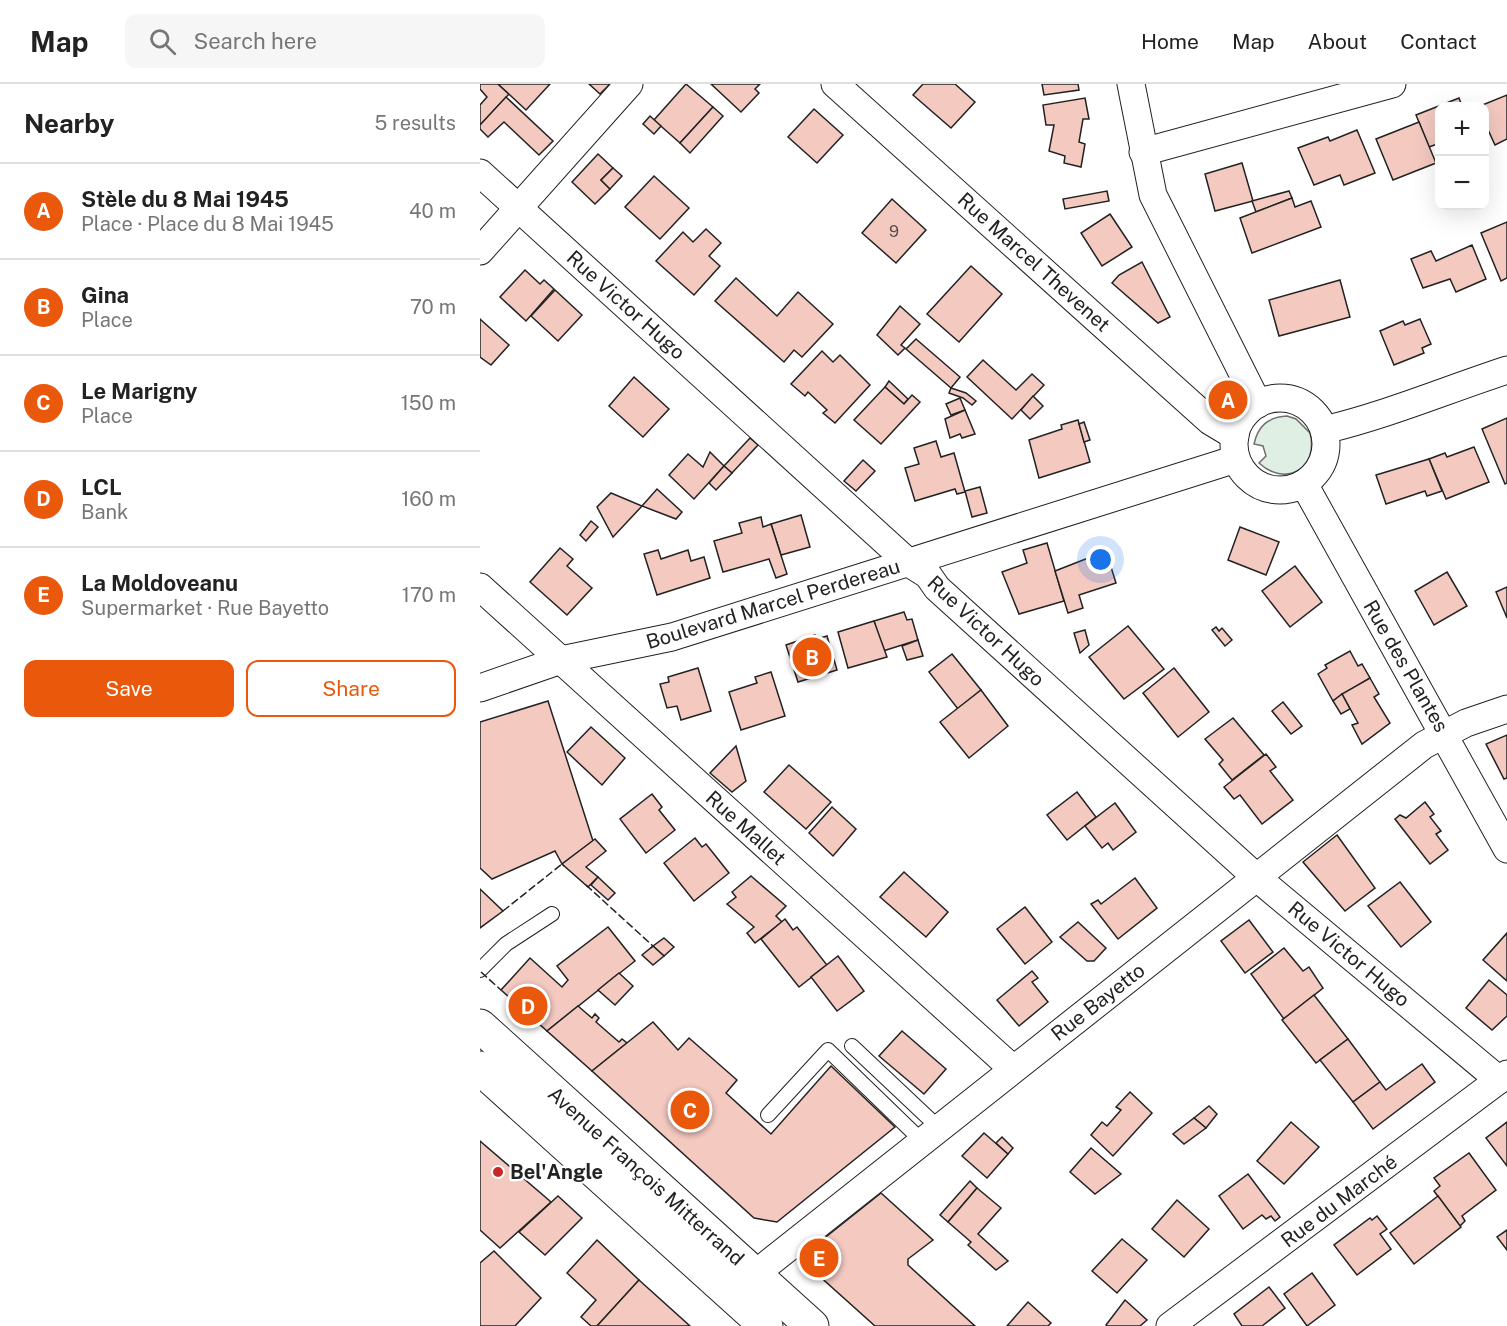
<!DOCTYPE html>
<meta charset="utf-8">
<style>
body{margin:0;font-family:"Public Sans",sans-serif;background:#f6f6f6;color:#222}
.controls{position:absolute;right:18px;top:18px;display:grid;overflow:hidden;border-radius:12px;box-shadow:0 6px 24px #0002}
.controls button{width:54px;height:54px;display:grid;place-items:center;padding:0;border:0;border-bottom:2px solid #e0e0e0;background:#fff;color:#222;font:30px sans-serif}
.you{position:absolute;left:621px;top:476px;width:21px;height:21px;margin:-15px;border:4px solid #fff;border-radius:50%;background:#1a73e8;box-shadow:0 0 0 9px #1a73e833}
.badge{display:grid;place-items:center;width:39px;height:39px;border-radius:50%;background:#ea580c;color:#fff;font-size:20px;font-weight:700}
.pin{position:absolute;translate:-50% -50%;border:3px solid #fff;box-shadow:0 2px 6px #0006}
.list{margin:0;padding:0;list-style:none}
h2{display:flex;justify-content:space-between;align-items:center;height:78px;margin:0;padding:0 24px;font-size:26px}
h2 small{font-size:20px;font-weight:400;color:#767676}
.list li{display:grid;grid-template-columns:39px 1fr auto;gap:18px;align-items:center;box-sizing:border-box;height:96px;padding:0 24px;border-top:2px solid #e0e0e0}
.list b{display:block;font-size:22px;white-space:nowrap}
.list p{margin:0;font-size:20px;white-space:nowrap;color:#767676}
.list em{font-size:20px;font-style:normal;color:#767676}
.actions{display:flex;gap:12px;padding:18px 24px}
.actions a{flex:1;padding:14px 0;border:2px solid #ea580c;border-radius:12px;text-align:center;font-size:21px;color:#ea580c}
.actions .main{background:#ea580c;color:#fff}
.icon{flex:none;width:33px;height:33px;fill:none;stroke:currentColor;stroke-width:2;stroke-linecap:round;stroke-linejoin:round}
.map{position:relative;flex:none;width:1027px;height:1242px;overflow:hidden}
header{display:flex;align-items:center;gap:36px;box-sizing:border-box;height:84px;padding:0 30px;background:#fff;border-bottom:2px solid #e0e0e0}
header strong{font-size:28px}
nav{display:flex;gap:33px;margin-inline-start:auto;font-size:21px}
.search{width:420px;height:54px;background:#f6f6f6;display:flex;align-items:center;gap:15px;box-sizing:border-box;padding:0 21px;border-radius:12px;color:#767676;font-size:22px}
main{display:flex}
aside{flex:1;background:#fff}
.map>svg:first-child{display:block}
.green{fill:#e0efe3;stroke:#6f6f6f;stroke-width:1.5}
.building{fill:#f3c9c0;stroke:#222;stroke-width:1.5}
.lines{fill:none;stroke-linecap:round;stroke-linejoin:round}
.lane-casing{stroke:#222;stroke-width:16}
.street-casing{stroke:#222;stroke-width:29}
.primary-casing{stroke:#222;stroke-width:35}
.lane{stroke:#fff;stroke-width:14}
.street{stroke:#fff;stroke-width:27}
.primary{stroke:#fff;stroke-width:33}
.fence{stroke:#222;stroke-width:1.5;stroke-dasharray:8 3;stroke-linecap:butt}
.poi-dot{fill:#c62828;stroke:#fff;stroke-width:2}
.labels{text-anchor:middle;stroke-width:4.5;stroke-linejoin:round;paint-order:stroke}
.number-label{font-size:16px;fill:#564c4a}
.street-label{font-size:20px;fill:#222;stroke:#fff}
.poi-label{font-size:20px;font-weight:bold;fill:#222;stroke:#fff;text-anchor:start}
</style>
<header>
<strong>Map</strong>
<div class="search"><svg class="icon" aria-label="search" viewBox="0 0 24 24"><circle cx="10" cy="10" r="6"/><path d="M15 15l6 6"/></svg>Search here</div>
<nav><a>Home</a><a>Map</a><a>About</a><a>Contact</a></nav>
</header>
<main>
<aside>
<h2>Nearby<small>5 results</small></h2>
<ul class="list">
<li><span class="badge">A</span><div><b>Stèle du 8 Mai 1945</b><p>Place · Place du 8 Mai 1945</p></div><em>40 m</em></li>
<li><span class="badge">B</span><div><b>Gina</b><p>Place</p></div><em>70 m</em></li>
<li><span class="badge">C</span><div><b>Le Marigny</b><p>Place</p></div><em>150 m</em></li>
<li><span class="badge">D</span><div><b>LCL</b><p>Bank</p></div><em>160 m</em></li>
<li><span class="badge">E</span><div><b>La Moldoveanu</b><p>Supermarket · Rue Bayetto</p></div><em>170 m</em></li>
</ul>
<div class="actions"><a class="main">Save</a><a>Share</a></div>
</aside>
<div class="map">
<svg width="1027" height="1242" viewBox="0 0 1027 1242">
<rect width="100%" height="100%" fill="#fff"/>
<path class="green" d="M807,332L816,335L830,349C839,384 806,404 779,379L786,372L783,362L774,360C778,342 788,333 807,332Z"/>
<g class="building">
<path d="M0,0H18L29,10L0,41V21L7,13L0,5Z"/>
<path d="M18,0H70L46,26Z"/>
<path d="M109,0H130L120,10Z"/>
<path d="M206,0L233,23L200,59L174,36Z"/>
<path d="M231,0H280L275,5L279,9L261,28Z"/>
<path d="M443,0H475L495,18L471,44L433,11Z"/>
<path d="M562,0H598L599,6L564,11Z"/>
<path d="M1027,11V55L1015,61L1004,37V22H1000Z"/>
<path d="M26,13L73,57L59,71L24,38L8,53L0,45V41Z"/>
<path d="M605,14L609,35H603L599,58L605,60L601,83L584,79L585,72L569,67L574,41H566L563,21Z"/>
<path d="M979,14L982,22H960V59L949,63L936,31Z"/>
<path d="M233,23L243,32L210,69L200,59Z"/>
<path d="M334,25L363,51L337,79L308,53Z"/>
<path d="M170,32L181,42L174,50L163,40Z"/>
<path d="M939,38L956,79L913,96L896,55Z"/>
<path d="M877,46L895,89L864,101L860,91L834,101L818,64L848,53L850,57Z"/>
<path d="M118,70L133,84L121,96L130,105L115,120L92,98Z"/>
<path d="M762,79L773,117L735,127L725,90Z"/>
<path d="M133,84L142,92L130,105L121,96Z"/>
<path d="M174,92L209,124L180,155L145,123Z"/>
<path d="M627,107L629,117L585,125L583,115Z"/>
<path d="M809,107L812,114L776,128L772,117Z"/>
<path d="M812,114L815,123L831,117L841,143L772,169L760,134Z"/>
<path d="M412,115L446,146L416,179L382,149Z"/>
<path d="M630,130L652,163L622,182L601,149Z"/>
<path d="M1027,138V194L1021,197L1001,149Z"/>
<path d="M226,145L241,159L229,172L240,182L214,211L176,177L203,148L213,158Z"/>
<path d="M992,161L1006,195L976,208L970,195L943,204L931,175L951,167L956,177Z"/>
<path d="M662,178L690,233L678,239L632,199L639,191Z"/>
<path d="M491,182L522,210L479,258L447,230Z"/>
<path d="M45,186L60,200L64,196L74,205L46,237L20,213Z"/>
<path d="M256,194L297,232L318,208L353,240L322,273L314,266L304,278L235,217Z"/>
<path d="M860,196L870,233L799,252L789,216Z"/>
<path d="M75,206L102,231L78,257L51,232Z"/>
<path d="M420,222L440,240L421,261L425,264L418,271L397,251Z"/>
<path d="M0,235L29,261L11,281L0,273Z"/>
<path d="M940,235L951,260L942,264L944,269L914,281L900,247L923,237L925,241Z"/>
<path d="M436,255L480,293L471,304L426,265Z"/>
<path d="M342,267L353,278L360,271L390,301L355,339L343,329L347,326L328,308L325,312L311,300Z"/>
<path d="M503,276L536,306L552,290L564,301L532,335L487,293Z"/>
<path d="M154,293L189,325L163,353L129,322Z"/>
<path d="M409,297L428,315L424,320L405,303Z"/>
<path d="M405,303L424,320L432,311L440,318L401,360L374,336Z"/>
<path d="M471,304L486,309L496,317L492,321L483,314L469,309Z"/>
<path d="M553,312L563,322L550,335L541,326Z"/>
<path d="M480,314L485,326L471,331L466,320Z"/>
<path d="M485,326L495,350L482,354L480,350L470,354L465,335Z"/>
<path d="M1027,334V399L1025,400L1002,345Z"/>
<path d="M598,336L610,378L559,394L549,356L582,345L581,341Z"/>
<path d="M604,338L610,356L604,358L599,340Z"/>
<path d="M270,354L278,361L252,389L244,382Z"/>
<path d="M456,357L461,373L474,369L485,408L477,410L475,405L435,417L425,384L439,380L434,364Z"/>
<path d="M994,363L1009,398L966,415L949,375L965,369L967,373Z"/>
<path d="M230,368L244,382L214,415L189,391L208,370L223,383Z"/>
<path d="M949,375L962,407L947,412L945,407L906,420L896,391Z"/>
<path d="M383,376L395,387L376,407L364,397Z"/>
<path d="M244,382L252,389L236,406L229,399Z"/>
<path d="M500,403L507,429L492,433L485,407Z"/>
<path d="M177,405L202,428L196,435L162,422Z"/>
<path d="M131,409L162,422L133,453L117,423Z"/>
<path d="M321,431L330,463L301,471L291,440Z"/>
<path d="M281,433L283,443L291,440L307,490L296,494L289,475L243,488L234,457L262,449L259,439Z"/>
<path d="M111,437L118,443L106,457L100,451Z"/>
<path d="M760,443L799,458L786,491L748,476Z"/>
<path d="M567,459L584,517L539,530L522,488L547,479L543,466Z"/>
<path d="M80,464L93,475L87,482L112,504L87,531L50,498Z"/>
<path d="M178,466L181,475L208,466L211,477L224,473L230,494L177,511L164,470Z"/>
<path d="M626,467L636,499L599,511L603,524L588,529L575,487Z"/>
<path d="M815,482L842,518L810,543L782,507Z"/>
<path d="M967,488L987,522L954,541L935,507Z"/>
<path d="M1027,503V534L1016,508Z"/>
<path d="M424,528L427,536L432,535L438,556L403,567L394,537Z"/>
<path d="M394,537L407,573L368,584L358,548Z"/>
<path d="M648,542L684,585L644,615L609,573Z"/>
<path d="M736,543L739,547L742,544L752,556L745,562L732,546Z"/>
<path d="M605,546L609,561L600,569L594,549Z"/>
<path d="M335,551L337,555L347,552L357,586L318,598L306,561Z"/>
<path d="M438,556L443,572L427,576L422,562Z"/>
<path d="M870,567L878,582L882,580L890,594L853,617L838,590L847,584L845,581Z"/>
<path d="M472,570L501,606L478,625L449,588Z"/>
<path d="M218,584L231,627L201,636L197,622L187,624L180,600L189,598L188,593Z"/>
<path d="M694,584L729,628L698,653L663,609Z"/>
<path d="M291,588L305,632L261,646L249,608L277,599L275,593Z"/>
<path d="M890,594L899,610L894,613L910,639L882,660L872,641L878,639L862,610Z"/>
<path d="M501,606L528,642L489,674L460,638Z"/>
<path d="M862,610L870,625L861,630L853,617Z"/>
<path d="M68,617L113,757L82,780L75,767L12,795L0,784V638Z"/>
<path d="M803,618L822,642L811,650L792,627Z"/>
<path d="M753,634L784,671L752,696L739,680L743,676L725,655Z"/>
<path d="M111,643L145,674L122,701L87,668Z"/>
<path d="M1027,651V694L1024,695L1006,660Z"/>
<path d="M256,662L266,697L252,708L230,689Z"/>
<path d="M786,670L796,683L790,687L813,716L782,740L760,711L754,715L744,703Z"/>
<path d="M309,681L351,718L326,745L284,708Z"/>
<path d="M597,708L616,733L587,756L567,731Z"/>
<path d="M172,710L182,723L179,726L195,746L166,769L140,735Z"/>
<path d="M945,718L954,730L950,733L961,747L956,750L968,766L950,780L915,735L920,731L926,734Z"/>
<path d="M635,719L656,748L633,766L628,759L622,764L605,742Z"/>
<path d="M352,723L376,745L353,772L329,749Z"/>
<path d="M857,751L895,804L865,827L823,778Z"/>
<path d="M215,754L222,763L226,760L249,789L214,817L184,779Z"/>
<path d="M115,755L126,767L106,783L118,793L108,803L82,780Z"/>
<path d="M424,788L468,828L446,853L400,813Z"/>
<path d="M271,792L306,822L296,832L302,838L275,859L267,849L274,843L247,820L256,813L252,808Z"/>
<path d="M118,793L135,809L128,816L111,801Z"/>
<path d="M655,794L677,824L638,855L611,820L618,816L621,820Z"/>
<path d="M920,798L951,838L921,863L888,822Z"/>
<path d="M0,805L23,827L0,844Z"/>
<path d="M545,823L572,858L545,880L517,845Z"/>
<path d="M305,835L313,846L317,843L347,881L319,903L281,855Z"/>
<path d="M769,836L793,868L765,889L741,857Z"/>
<path d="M598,838L626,864L614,877H607L580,853Z"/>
<path d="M128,843L155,877L67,947L21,906L50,874L82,903L88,896L77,882Z"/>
<path d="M1027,849V897L1003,876Z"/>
<path d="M184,854L194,863L184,872L173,862Z"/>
<path d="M173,862L184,872L173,881L162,871Z"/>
<path d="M804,864L823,887L829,883L843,904L804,935L771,890Z"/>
<path d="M358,872L384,907L357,927L331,893Z"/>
<path d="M552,887L558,894L552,898L568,918L539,942L517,916Z"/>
<path d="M139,889L153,902L135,921L118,906Z"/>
<path d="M1009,896L1027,911V932L1012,946L986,924Z"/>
<path d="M834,911L868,955L836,979L802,936Z"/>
<path d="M98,922L112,934L115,930L119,934L116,938L139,958L142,955L147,959L112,987L67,947Z"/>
<path d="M173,938L198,966L209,954L257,996L246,1009L291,1050L351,982L415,1043L297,1138L274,1134L112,987Z"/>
<path d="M422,947L466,985L444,1010L399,972Z"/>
<path d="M868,955L900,998L873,1018L840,976Z"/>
<path d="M942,980L955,998L893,1045L873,1018L900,998L906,1006Z"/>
<path d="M650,1008L672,1029L633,1072L611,1051L622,1038L627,1042L641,1026L636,1023Z"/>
<path d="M729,1022L737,1030L726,1044L714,1034Z"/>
<path d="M714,1034L726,1044L704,1060L693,1050Z"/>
<path d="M811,1038L839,1063L804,1100L777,1077Z"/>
<path d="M1027,1038V1082L1006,1054Z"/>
<path d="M504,1049L528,1070L507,1094L482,1072Z"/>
<path d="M522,1053L533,1064L528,1070L516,1059Z"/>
<path d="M0,1057L71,1118L20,1164L0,1146Z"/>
<path d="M611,1064L641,1090L615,1110L590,1088Z"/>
<path d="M989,1069L1016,1106L982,1132L985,1137L980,1142L954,1107L960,1102L954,1094Z"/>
<path d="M768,1090L800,1133L795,1137L791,1132L786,1135L782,1131L763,1145L739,1112Z"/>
<path d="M490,1097L497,1104L468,1138L460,1131Z"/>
<path d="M497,1104L521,1124L498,1150L528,1177L516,1186L488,1161L491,1158L468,1138Z"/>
<path d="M401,1109L453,1156L428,1175V1181L495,1242H395L327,1181V1168Z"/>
<path d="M78,1112L102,1134L65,1171L39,1148Z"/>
<path d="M958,1112L981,1143L934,1180L910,1149Z"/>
<path d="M697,1116L729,1145L704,1173L672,1145Z"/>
<path d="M897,1132L907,1145L900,1150L911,1165L877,1191L854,1161L890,1134L892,1136Z"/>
<path d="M1027,1146V1166L1017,1153Z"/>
<path d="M642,1155L667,1176L637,1209L612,1187Z"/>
<path d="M117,1156L159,1196L117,1242H111L101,1233L116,1216L87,1189Z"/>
<path d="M14,1167L61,1214L35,1242H0V1179Z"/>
<path d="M832,1189L855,1221L827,1242L804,1210Z"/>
<path d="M159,1196L210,1242H117Z"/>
<path d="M789,1203L805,1224L782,1242H762L754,1230Z"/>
<path d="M645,1216L667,1236L660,1242H627L626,1241Z"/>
<path d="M548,1218L571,1239L568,1242H527Z"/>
</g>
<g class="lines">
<defs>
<g id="lane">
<path d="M0,886L26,860L72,830"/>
<path d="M372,962L459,1044"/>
<path d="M288,1031L348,966L442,1057"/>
</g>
<g id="street">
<path d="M355,0L730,337L755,352"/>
<path d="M651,0L673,111L778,320"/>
<path d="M663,68L912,0"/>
<path d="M0,89L429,479L448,491L457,504L776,793L1019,996"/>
<path d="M0,167L149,0"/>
<circle cx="800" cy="360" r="46"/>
<path d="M844,346C907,331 966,306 1027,286"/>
<path d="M824,400L1027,765"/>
<path d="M0,503L533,985"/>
<path d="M0,604L81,576L192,553L756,375"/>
<path d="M275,1190L944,661L986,639L1027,625"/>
<path d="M690,1242L1027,990"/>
</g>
<g id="primary">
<path d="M0,942L332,1242"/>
<path d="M0,984L286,1242"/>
</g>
</defs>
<use href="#lane" class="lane-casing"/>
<use href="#street" class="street-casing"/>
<use href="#primary" class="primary-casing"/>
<use href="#lane" class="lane"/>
<use href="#street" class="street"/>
<use href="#primary" class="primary"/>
<g class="fence">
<path d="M106,801L173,862L171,864"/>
<path d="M23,827L82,780L84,782"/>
<path d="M1,888L21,906"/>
</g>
</g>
<circle class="poi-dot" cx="18" cy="1088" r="6"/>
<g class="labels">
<g class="number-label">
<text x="414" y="153">9</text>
</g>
<g class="street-label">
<text transform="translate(554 178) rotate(42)" y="7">Rue Marcel Thevenet</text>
<text transform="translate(146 221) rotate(42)" y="7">Rue Victor Hugo</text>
<text transform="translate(293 520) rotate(-17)" y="7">Boulevard Marcel Perdereau</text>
<text transform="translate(506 547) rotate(43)" y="7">Rue Victor Hugo</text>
<text transform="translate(926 582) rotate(60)" y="7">Rue des Plantes</text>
<text transform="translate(266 744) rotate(42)" y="7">Rue Mallet</text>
<text transform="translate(869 870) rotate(40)" y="7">Rue Victor Hugo</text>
<text transform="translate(618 918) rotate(-38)" y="7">Rue Bayetto</text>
<text transform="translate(166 1092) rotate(42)" y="7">Avenue François Mitterrand</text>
<text transform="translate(859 1117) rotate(-37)" y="7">Rue du Marché</text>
</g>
<g class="poi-label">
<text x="30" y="1095">Bel'Angle</text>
</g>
</g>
</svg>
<div class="controls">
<button>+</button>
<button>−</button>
</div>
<div class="you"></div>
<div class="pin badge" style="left:748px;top:316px">A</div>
<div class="pin badge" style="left:332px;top:573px">B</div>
<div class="pin badge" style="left:210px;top:1026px">C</div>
<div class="pin badge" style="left:48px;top:922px">D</div>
<div class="pin badge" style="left:339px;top:1174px">E</div>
</div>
</main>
